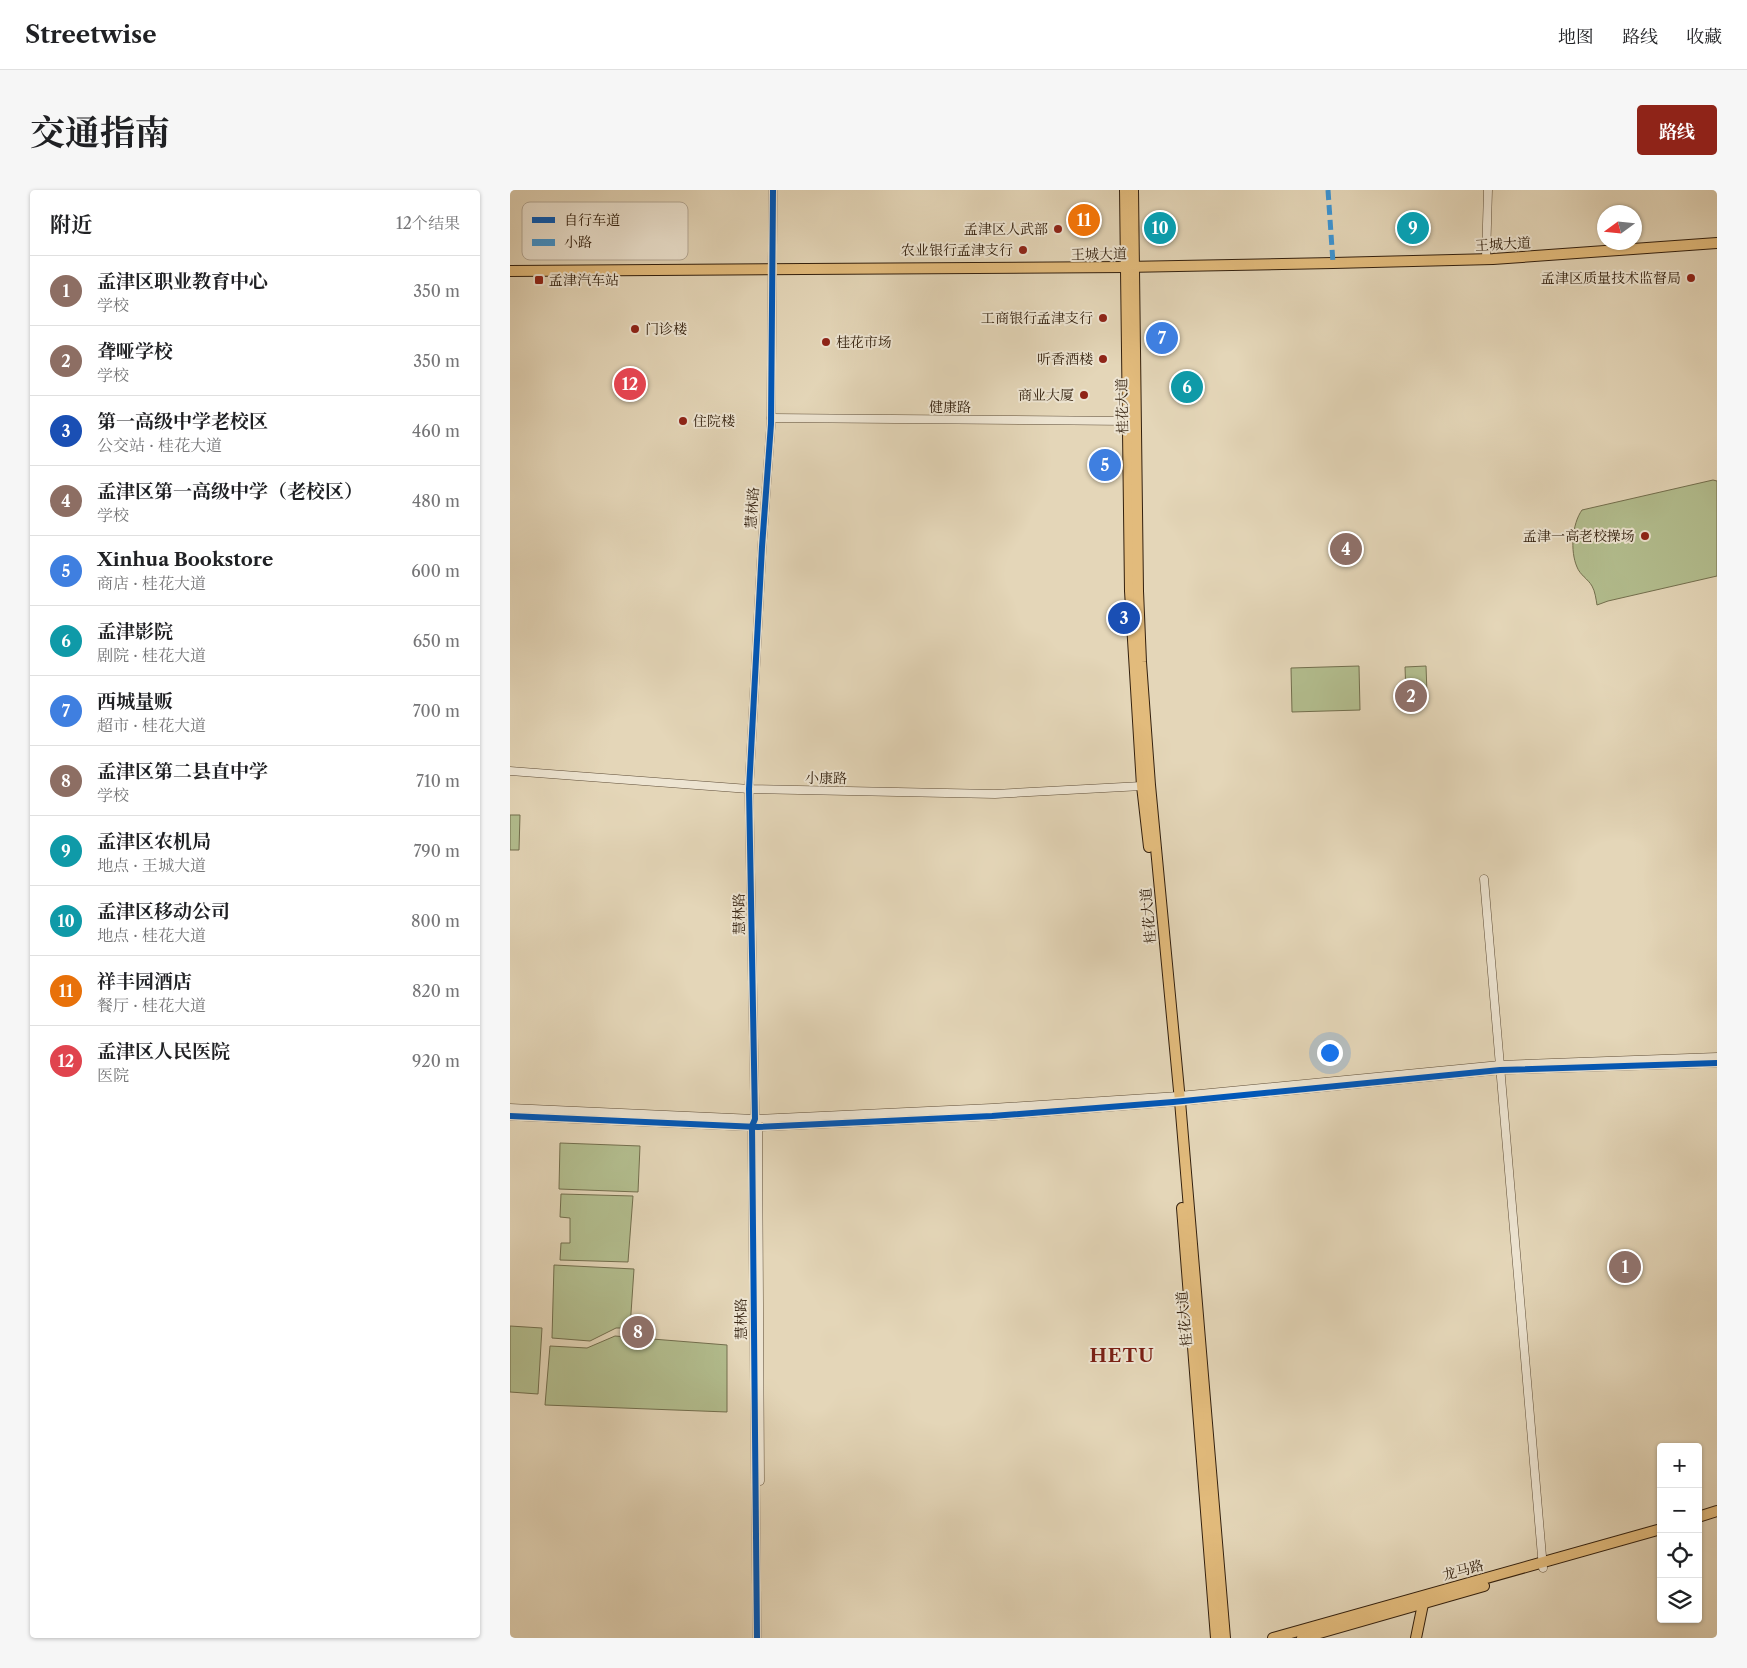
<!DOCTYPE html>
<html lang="zh">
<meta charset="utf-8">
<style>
body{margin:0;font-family:"Libre Caslon Text","Noto Serif SC",serif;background:#f6f6f6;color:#202124}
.controls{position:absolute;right:15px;bottom:15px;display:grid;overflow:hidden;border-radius:5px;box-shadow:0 1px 4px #0004}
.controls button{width:45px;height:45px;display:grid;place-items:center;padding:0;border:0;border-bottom:1px solid #e0e0e0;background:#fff;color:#202124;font:25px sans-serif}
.compass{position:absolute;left:1087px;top:15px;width:45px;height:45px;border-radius:50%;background:#fff;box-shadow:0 1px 4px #0004;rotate:255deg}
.you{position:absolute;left:819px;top:862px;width:18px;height:18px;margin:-12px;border:4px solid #fff;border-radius:50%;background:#1a73e8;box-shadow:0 0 0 8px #1a73e833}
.badge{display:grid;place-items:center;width:32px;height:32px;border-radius:50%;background:#8f2418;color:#fff;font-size:16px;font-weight:700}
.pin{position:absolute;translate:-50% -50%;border:2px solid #fff;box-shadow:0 1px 5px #0006}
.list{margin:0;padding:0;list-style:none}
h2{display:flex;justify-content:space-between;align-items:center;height:65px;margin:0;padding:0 20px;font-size:21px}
h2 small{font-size:16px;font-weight:400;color:#757577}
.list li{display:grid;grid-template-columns:32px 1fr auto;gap:15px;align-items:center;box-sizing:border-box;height:70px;padding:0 20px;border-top:1px solid #e0e0e0}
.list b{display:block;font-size:19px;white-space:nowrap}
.list p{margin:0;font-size:16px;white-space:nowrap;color:#757577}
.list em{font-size:16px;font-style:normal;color:#757577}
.icon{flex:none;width:28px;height:28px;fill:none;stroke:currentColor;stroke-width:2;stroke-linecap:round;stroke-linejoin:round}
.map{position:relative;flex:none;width:1207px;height:1448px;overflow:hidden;border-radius:5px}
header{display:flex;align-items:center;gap:30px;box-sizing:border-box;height:70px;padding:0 25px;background:#fff;border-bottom:1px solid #e0e0e0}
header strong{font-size:24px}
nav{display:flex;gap:28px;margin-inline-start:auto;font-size:18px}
.intro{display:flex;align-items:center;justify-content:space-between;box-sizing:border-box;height:120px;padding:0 30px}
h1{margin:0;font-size:35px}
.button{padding:12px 22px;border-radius:5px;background:#8f2418;color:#fff;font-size:18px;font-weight:700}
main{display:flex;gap:30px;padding:0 30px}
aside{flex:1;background:#fff;border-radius:5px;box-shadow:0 1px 4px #0004}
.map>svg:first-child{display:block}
.green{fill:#b3be8f;stroke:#736f4e}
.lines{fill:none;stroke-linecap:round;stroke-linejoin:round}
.minor-casing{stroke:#5f4e38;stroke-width:9}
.major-casing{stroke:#33200e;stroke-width:12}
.minor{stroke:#ede4d1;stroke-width:8}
.major{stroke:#e2bb7c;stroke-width:10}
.quiet{stroke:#3d94d2;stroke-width:5;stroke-dasharray:10 5;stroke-linecap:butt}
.cycleway-casing{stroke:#ede4d1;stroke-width:9}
.cycleway{stroke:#0057b8;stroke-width:6}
.poi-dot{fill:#8f2418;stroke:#ede4d1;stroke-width:2}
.labels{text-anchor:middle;stroke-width:4;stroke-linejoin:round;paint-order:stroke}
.poi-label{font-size:14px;fill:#33200e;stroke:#ede4d1;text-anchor:end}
.street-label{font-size:14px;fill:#33200e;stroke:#ede4d1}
.district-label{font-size:19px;font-weight:bold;letter-spacing:1px;fill:#7a1f14;stroke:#ede4d1}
.key{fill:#ede4d1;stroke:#b5a996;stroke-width:1}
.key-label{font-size:14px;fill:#33200e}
</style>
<header>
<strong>Streetwise</strong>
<nav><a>地图</a><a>路线</a><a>收藏</a></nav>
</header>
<div class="intro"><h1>交通指南</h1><a class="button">路线</a></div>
<main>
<aside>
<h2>附近<small>12个结果</small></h2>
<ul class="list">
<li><span class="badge" style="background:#8d6e63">1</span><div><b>孟津区职业教育中心</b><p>学校</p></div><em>350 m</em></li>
<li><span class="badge" style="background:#8d6e63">2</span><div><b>聋哑学校</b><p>学校</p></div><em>350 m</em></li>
<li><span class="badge" style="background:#1a4fb4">3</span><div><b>第一高级中学老校区</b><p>公交站 · 桂花大道</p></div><em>460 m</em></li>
<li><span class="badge" style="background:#8d6e63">4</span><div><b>孟津区第一高级中学（老校区）</b><p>学校</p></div><em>480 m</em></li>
<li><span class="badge" style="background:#3f7fe0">5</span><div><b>Xinhua Bookstore</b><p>商店 · 桂花大道</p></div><em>600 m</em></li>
<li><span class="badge" style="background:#0f9aa8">6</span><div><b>孟津影院</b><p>剧院 · 桂花大道</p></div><em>650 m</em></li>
<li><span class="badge" style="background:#3f7fe0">7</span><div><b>西城量贩</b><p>超市 · 桂花大道</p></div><em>700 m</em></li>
<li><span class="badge" style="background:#8d6e63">8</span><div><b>孟津区第二县直中学</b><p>学校</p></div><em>710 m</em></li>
<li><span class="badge" style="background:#0f9aa8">9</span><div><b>孟津区农机局</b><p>地点 · 王城大道</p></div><em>790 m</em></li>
<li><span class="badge" style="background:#0f9aa8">10</span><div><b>孟津区移动公司</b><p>地点 · 桂花大道</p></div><em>800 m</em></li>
<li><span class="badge" style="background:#e8710a">11</span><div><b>祥丰园酒店</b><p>餐厅 · 桂花大道</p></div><em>820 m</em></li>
<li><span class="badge" style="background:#e0444e">12</span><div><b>孟津区人民医院</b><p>医院</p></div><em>920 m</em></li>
</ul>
</aside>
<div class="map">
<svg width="1207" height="1448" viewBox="0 0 1207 1448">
<rect width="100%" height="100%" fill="#e4d6b8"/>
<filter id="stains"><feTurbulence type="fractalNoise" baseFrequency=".004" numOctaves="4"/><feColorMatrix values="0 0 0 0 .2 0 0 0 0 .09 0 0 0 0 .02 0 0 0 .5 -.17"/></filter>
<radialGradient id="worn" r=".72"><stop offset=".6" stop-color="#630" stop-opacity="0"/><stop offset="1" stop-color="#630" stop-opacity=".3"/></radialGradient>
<g class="green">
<path d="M1203,290L1207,291V386L1098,411L1087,415C1086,409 1085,401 1082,396C1078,389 1070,385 1067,377C1060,361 1062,334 1072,320Z"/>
<path d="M849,476L850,520L782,522L781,478Z"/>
<path d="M916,476L917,503L896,504L895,477Z"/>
<path d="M0,625H10L9,660H0Z"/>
<path d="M50,953L130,956L128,1002L49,999Z"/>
<path d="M51,1004L123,1006L118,1072L50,1070L51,1053H60V1028L50,1027Z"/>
<path d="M44,1075L124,1079L120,1138H106L80,1151L42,1148Z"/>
<path d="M0,1136L32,1138L28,1204L0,1202Z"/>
<path d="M105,1146L217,1155V1222L35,1215L40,1156L77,1158Z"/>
</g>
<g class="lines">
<defs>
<g id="minor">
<path d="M976,69L978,0"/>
<path d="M261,228L618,231"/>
<path d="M0,581L239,599L485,604L632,596"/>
<path d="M974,689L1033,1378"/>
<path d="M0,918L245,929L482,918L669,906L990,875L1207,867"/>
<path d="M0,926L248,937L482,926L663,912L990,880L1207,873"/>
<path d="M247,933L248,937L250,1291"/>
<path d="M247,1448L242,936L245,929L239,599L252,357L261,234L263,0"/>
</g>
<g id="major">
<path d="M615,0L620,401L632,596L639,657"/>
<path d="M623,0L628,401L631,472L640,595L670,911L715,1448"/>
<path d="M0,81L615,77L823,73L983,69L1207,53"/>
<path d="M672,1018L706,1448"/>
<path d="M1188,1327L1207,1321"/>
<path d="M763,1448L1151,1339"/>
<path d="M792,1448L974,1396"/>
<path d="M906,1448L913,1414L912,1409"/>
</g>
</defs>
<use href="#minor" class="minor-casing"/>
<use href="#major" class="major-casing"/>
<use href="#minor" class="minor"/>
<use href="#major" class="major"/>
<path class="quiet" d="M818,0L823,73"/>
<defs>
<g id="cycleway">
<path d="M0,926L248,937L482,926L663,912L990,880L1207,873"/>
<path d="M247,1448L242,936L245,929L239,599L252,357L261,234L263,0"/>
</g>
</defs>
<use href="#cycleway" class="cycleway-casing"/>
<use href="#cycleway" class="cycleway"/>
</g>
<g class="poi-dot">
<circle cx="548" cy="39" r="5"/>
<circle cx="513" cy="60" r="5"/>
<circle cx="1181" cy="88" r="5"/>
<rect x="24" y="85" width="10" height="10" rx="2.5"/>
<circle cx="593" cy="128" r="5"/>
<circle cx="125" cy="139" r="5"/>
<circle cx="316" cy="152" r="5"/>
<circle cx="593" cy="169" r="5"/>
<circle cx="574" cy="205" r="5"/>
<circle cx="173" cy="231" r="5"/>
<circle cx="1135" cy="346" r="5"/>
</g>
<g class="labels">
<g class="poi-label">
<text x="538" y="44">孟津区人武部</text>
<text x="503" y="65">农业银行孟津支行</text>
<text x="1171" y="93">孟津区质量技术监督局</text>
<text x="39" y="95" text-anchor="start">孟津汽车站</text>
<text x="583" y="133">工商银行孟津支行</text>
<text x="135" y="144" text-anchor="start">门诊楼</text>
<text x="326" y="157" text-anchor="start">桂花市场</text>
<text x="583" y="174">听香酒楼</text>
<text x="564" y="210">商业大厦</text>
<text x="183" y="236" text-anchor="start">住院楼</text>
<text x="1125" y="351">孟津一高老校操场</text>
</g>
<g class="street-label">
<text transform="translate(993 54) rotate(-3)" y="5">王城大道</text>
<text transform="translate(589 64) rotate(-1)" y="5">王城大道</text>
<text transform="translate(612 216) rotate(-91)" y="5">桂花大道</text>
<text x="440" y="222">健康路</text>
<text transform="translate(242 318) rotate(-86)" y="5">慧林路</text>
<text transform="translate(316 588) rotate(1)" y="5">小康路</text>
<text transform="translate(229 724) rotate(-91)" y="5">慧林路</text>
<text transform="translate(638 726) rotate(-95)" y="5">桂花大道</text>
<text transform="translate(231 1129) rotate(-91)" y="5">慧林路</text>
<text transform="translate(674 1129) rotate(-95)" y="5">桂花大道</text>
<text transform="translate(953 1380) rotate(-15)" y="5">龙马路</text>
</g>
<g class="district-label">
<text x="612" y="1172">HETU</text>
</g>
</g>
<rect x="12" y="12" width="166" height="58" rx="8" class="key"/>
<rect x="22" y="27" width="23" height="6" fill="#0057b8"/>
<rect x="22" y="49" width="23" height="7" fill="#3d94d2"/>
<g class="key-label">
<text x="54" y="35">自行车道</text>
<text x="54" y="57">小路</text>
</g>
<rect width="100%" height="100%" filter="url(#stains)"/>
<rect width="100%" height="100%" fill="url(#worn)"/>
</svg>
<div class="controls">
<button>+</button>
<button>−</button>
<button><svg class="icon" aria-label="locate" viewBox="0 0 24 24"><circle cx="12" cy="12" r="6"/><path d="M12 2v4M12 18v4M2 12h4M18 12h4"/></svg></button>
<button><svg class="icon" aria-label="layers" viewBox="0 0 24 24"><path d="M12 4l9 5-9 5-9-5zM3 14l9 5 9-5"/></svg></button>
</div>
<svg class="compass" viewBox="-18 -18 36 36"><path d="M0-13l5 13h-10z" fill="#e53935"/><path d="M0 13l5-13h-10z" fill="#757577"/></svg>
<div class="you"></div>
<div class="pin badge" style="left:1115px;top:1077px;background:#8d6e63">1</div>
<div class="pin badge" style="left:901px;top:506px;background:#8d6e63">2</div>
<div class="pin badge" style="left:614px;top:428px;background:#1a4fb4">3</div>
<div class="pin badge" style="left:836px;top:359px;background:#8d6e63">4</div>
<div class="pin badge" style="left:595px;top:275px;background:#3f7fe0">5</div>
<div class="pin badge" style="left:677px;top:197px;background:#0f9aa8">6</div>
<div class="pin badge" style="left:652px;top:148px;background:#3f7fe0">7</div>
<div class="pin badge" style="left:128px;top:1142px;background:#8d6e63">8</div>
<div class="pin badge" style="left:903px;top:38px;background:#0f9aa8">9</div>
<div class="pin badge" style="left:650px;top:38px;background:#0f9aa8">10</div>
<div class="pin badge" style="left:574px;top:30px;background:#e8710a">11</div>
<div class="pin badge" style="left:120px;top:194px;background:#e0444e">12</div>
</div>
</main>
